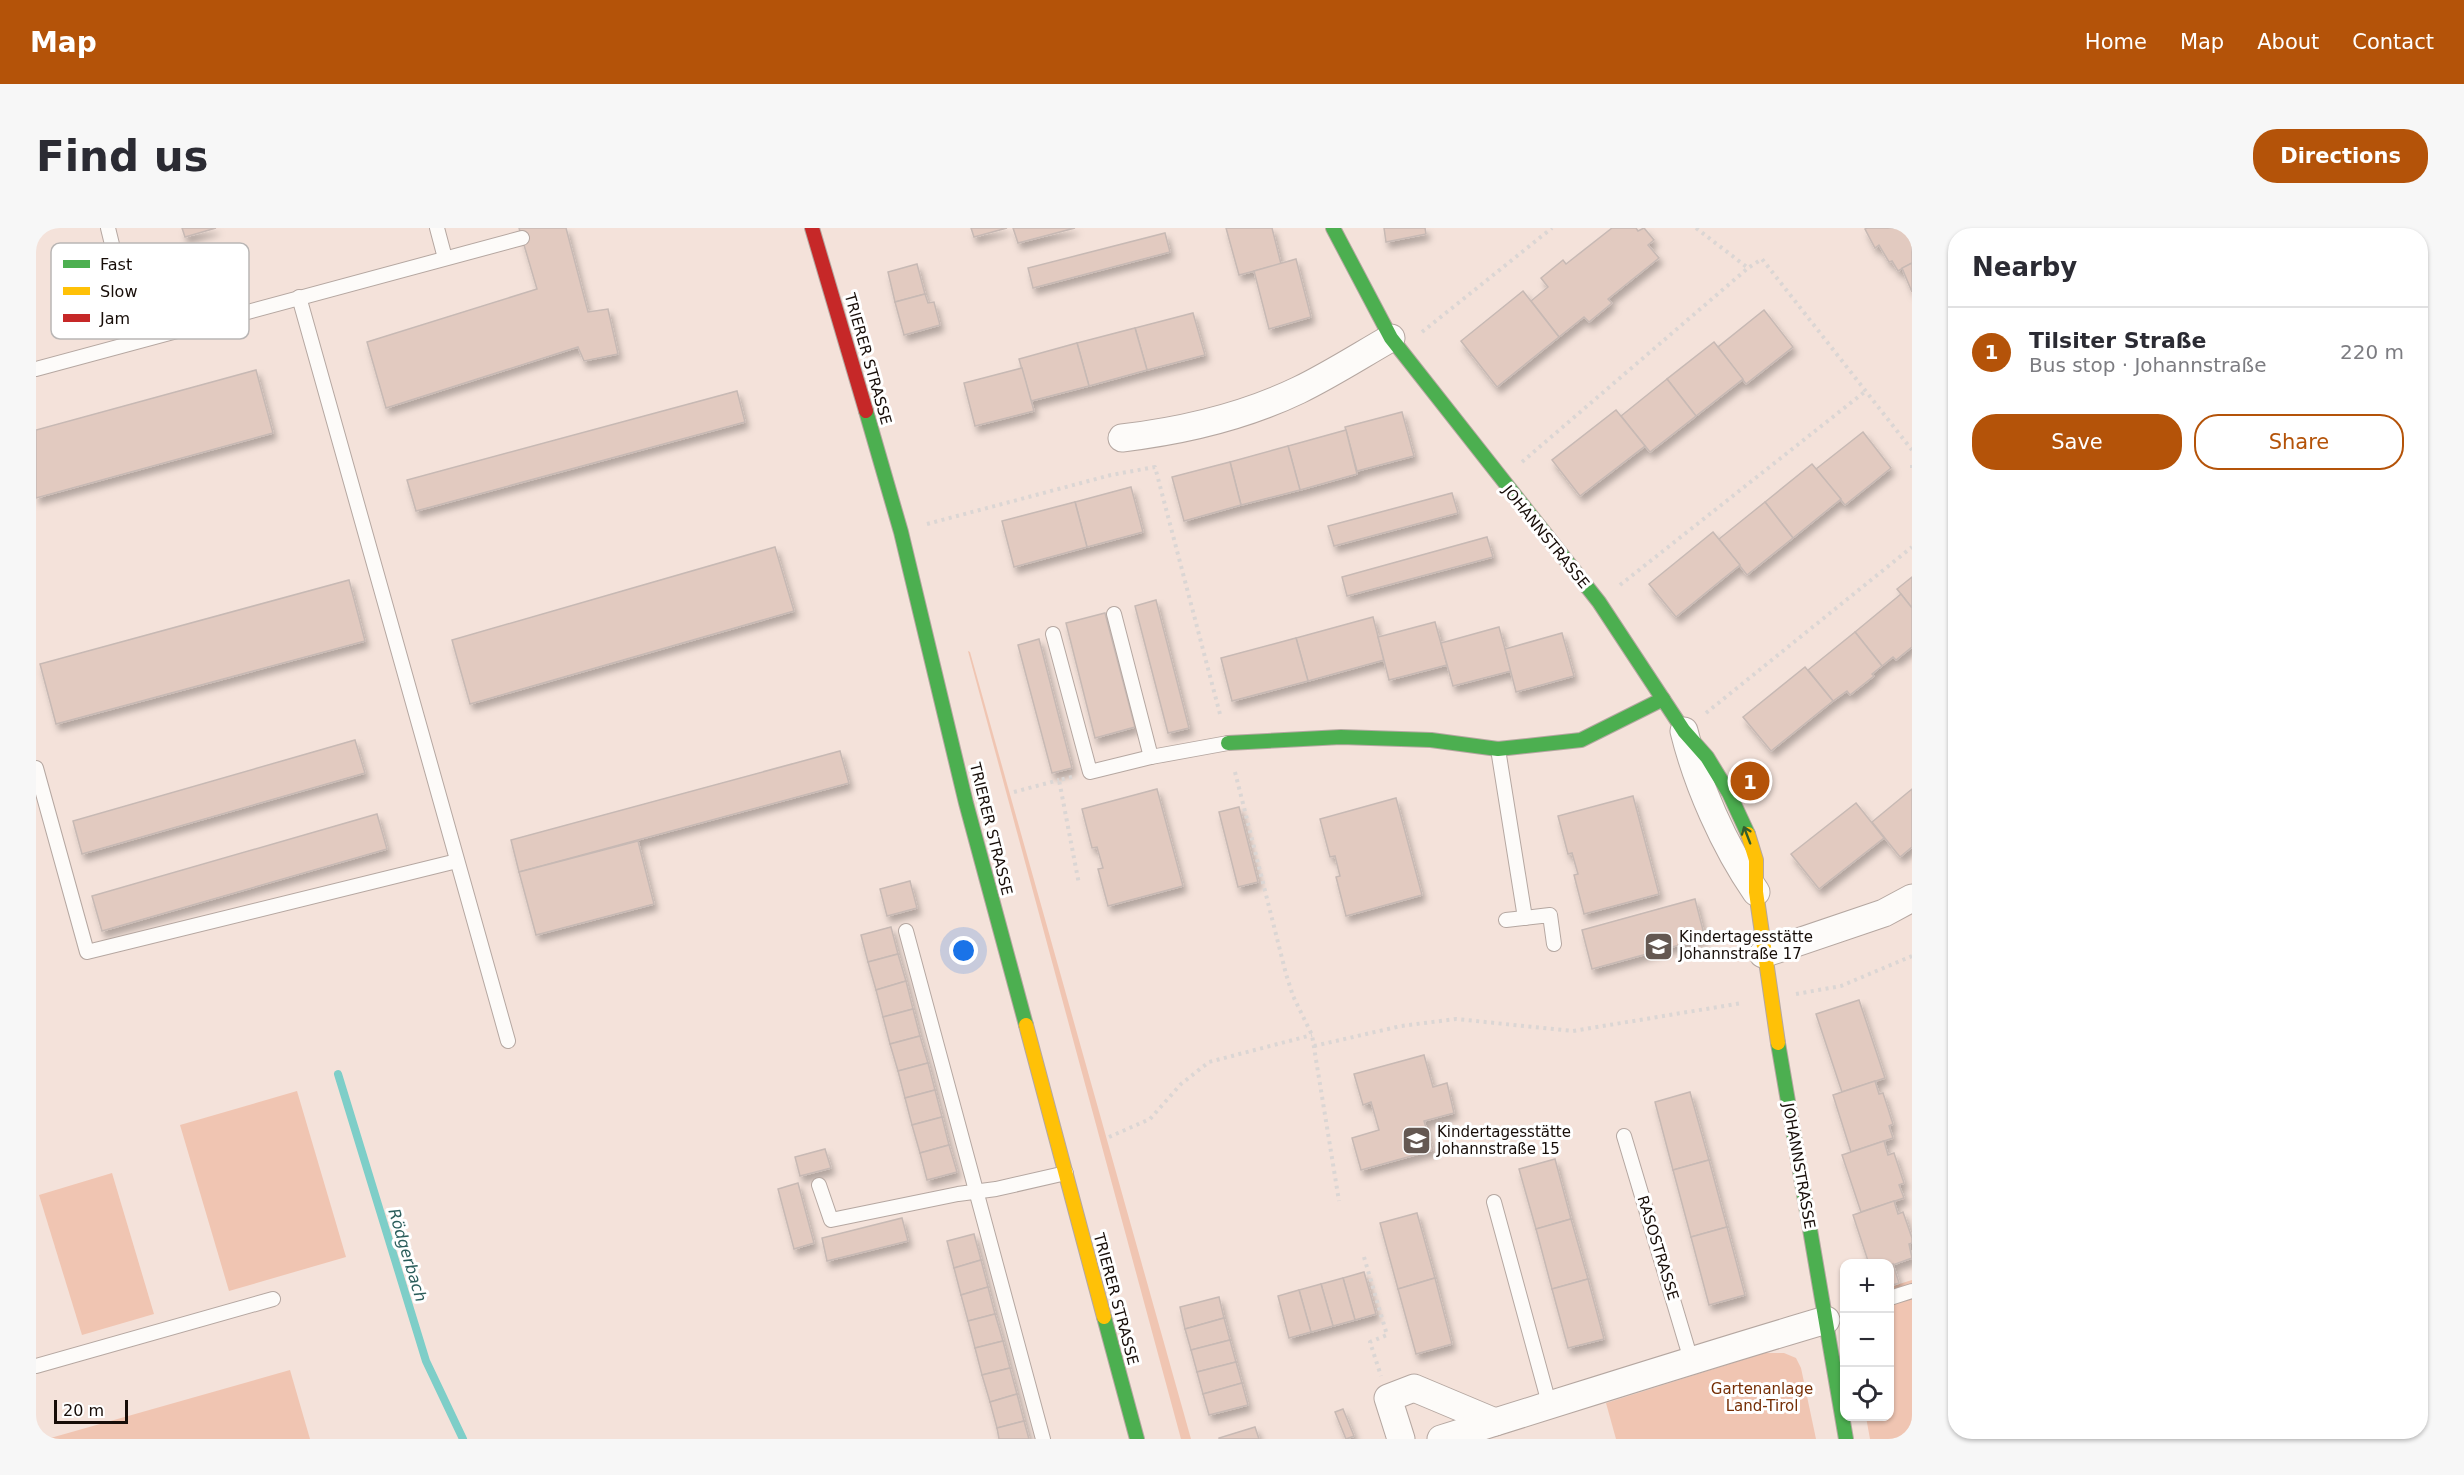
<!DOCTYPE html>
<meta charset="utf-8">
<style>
body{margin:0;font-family:"DejaVu Sans",sans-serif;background:#f7f7f7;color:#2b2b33}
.controls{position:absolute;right:18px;bottom:18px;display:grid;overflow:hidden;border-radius:12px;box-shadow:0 2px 4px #0004}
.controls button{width:54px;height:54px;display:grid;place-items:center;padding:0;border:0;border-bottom:2px solid #e1e1e2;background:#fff;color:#2b2b33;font:30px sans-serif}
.scale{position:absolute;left:18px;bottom:15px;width:74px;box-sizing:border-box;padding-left:6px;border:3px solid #170d08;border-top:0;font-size:16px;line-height:21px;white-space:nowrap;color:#170d08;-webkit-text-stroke:4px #fff;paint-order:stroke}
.you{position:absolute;left:928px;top:723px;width:21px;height:21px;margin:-15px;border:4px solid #fff;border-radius:50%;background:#1a73e8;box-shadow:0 0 0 9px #1a73e833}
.badge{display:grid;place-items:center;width:39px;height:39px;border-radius:50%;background:#b45309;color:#fff;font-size:20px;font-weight:700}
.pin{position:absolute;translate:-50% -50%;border:3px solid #fff;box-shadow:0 2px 6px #0006}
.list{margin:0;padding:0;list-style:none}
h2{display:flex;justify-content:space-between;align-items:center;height:78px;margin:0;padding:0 24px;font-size:26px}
h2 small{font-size:20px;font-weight:400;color:#7c7c81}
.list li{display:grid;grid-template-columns:39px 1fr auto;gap:18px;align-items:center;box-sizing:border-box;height:90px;padding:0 24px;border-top:2px solid #e1e1e2}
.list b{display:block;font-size:22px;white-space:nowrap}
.list p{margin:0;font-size:20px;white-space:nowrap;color:#7c7c81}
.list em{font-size:20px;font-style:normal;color:#7c7c81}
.actions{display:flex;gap:12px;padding:18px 24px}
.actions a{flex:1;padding:14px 0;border:2px solid #b45309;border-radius:24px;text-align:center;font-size:21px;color:#b45309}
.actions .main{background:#b45309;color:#fff}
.icon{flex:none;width:33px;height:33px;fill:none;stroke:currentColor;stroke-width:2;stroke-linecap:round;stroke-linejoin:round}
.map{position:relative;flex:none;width:1876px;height:1211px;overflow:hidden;border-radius:24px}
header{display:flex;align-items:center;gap:36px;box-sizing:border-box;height:84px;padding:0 30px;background:#b45309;color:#fff}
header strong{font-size:28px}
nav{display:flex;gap:33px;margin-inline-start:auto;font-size:21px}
.intro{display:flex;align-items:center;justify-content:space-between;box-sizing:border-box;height:144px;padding:0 36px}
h1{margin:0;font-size:42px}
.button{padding:15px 27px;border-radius:24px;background:#b45309;color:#fff;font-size:21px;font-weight:700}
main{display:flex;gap:36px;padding:0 36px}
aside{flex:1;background:#fff;border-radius:24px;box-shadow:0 2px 4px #0004}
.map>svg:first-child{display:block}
.green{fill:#f0c5b2}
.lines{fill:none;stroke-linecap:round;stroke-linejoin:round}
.stream{stroke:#7ecec8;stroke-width:8}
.building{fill:#e2cac0;stroke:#c7b9b4;stroke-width:1.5;filter:url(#shadow)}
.lane-casing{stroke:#b5a7a1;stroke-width:16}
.street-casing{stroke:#b5a7a1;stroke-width:29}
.fast-casing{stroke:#b5a7a1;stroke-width:16}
.slow-casing{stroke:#b5a7a1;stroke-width:16}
.jam-casing{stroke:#b5a7a1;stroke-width:16}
.path{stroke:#dbd6d4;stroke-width:4;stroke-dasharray:3 4.5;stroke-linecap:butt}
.lane{stroke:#fdfbf9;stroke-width:14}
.street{stroke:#fdfbf9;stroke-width:27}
.fast{stroke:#4caf50;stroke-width:14}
.slow{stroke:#ffc107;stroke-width:14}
.jam{stroke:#c62828;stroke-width:14}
.oneway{stroke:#325e2c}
.labels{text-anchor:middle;stroke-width:6;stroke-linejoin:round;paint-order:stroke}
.street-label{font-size:15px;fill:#170d08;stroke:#fff}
.poi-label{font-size:15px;fill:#170d08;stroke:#fff;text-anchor:start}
.park-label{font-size:15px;fill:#752e05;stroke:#fff}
.water-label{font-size:16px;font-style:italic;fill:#2a5d5b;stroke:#fff}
.key{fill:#fff;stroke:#b9b6b5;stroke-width:1.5}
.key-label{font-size:16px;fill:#170d08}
</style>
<header>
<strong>Map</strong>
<nav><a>Home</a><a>Map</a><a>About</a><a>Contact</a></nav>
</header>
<div class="intro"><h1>Find us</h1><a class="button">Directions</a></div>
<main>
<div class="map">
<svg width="1876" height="1211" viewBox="0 0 1876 1211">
<defs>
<filter id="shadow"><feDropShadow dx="3.5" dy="6" stdDeviation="3" flood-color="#0004"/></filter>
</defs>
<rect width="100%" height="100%" fill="#f4e2da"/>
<g class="green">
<path d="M932,423L934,424L1155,1211H1145Z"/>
<path d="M261,863L310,1029L193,1063L144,897Z"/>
<path d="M76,945L118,1086L46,1107L3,967Z"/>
<path d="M1876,1052V1211H1834L1830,1189L1854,1188V1059Z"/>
<path d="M1728,1125H1748L1760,1130L1765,1140L1780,1211H1580L1570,1175Z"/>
<path d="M254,1142L274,1211H11Z"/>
</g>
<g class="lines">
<path class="stream" d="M302,846L390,1133L427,1211"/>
</g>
<g class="building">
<path d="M146,0H180L149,9Z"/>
<path d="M483,0H530L552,84L572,81L582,126L548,133L542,119L350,180L331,114L501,61Z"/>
<path d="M935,0H971L938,9Z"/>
<path d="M977,0H1039L982,15Z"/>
<path d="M1190,0H1236L1245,36L1203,47Z"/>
<path d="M1348,0H1389L1390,6L1350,14Z"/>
<path d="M1576,0H1600L1602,3L1608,0L1618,12L1612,17L1623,30L1572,71L1576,75L1553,94L1548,89L1523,109L1495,73L1512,59L1505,50L1527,32L1530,36Z"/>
<path d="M1831,0H1876V35L1862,43L1856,33L1853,34L1843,17L1839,20L1829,1Z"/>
<path d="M1129,5L1134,24L997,60L992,40Z"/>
<path d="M1260,31L1275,89L1233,101L1218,43Z"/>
<path d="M1876,35V64L1866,40Z"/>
<path d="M881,36L889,66L859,74L852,44Z"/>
<path d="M1487,63L1523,109L1461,159L1425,113Z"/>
<path d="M889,66L892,75L898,74L904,97L868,107L859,74Z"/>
<path d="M1728,82L1757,119L1710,156L1682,119Z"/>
<path d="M1157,85L1169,127L1111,142L1099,100Z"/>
<path d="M1099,100L1111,142L1053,158L1041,115Z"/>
<path d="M1678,114L1707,151L1660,188L1631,151Z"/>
<path d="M1041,115L1053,158L995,173L983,131Z"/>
<path d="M986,140L998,183L939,198L928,155Z"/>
<path d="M220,142L237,205L0,270V202Z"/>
<path d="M1631,151L1660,188L1614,224L1585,188Z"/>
<path d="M701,163L709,194L380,283L371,252Z"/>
<path d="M1580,182L1609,218L1544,268L1516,232Z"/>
<path d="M1366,184L1378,228L1321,243L1309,199Z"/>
<path d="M1310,202L1321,246L1264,262L1252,218Z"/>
<path d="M1827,204L1855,240L1809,277L1780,241Z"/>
<path d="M1252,218L1264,262L1205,277L1194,234Z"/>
<path d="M1194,234L1205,277L1148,293L1136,249Z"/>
<path d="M1776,236L1805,271L1757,310L1729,274Z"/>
<path d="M1095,259L1107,304L1051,319L1039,274Z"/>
<path d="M1416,265L1422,285L1298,318L1292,298Z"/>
<path d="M1039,274L1051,319L978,339L966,293Z"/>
<path d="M1729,274L1757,310L1711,347L1683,311Z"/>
<path d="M1677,304L1704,337L1640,389L1613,356Z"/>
<path d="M1451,309L1457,329L1311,368L1306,349Z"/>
<path d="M739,319L758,383L434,476L416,412Z"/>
<path d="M1876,349V380L1861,361Z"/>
<path d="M313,352L329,413L20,496L4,436Z"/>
<path d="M1865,366L1876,380V419L1860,432L1857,429L1846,438L1819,404Z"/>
<path d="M1120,372L1153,500L1132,505L1099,378Z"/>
<path d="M1069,385L1099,499L1059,510L1030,395Z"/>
<path d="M1337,389L1348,432L1272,453L1260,410Z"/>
<path d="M1399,394L1411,437L1353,452L1342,409Z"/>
<path d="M1463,399L1475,443L1417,458L1405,415Z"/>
<path d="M1819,404L1846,438L1836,446L1838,448L1814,467L1811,463L1797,473L1772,442Z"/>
<path d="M1526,405L1538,448L1480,464L1469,421Z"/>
<path d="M1260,410L1272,453L1196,473L1185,430Z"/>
<path d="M1003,411L1036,540L1016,545L982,417Z"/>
<path d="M1769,439L1797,473L1735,523L1707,489Z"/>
<path d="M319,512L329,545L46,626L37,593Z"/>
<path d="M804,523L813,555L483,644L475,612Z"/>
<path d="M1121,561L1147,658L1072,678L1062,641L1067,640L1061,619L1056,620L1046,581Z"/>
<path d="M1876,561V619L1864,629L1836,594Z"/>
<path d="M1597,568L1623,666L1548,686L1538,647L1542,646L1536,625L1532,626L1522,588Z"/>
<path d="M1360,570L1386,667L1310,688L1300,649L1304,648L1299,628L1294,629L1284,591Z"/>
<path d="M1820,575L1848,610L1783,661L1755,626Z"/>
<path d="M1203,579L1222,654L1202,659L1183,584Z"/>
<path d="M341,586L351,621L66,703L56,668Z"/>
<path d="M602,613L618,676L500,707L483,644Z"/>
<path d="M874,653L881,680L851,688L844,661Z"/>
<path d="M1659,671L1669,710L1556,741L1546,702Z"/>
<path d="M855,699L862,726L832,734L825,707Z"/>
<path d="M862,726L870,753L840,762L832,734Z"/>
<path d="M870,753L877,781L847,789L840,762Z"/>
<path d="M1823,772L1849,850L1806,864L1780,786Z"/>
<path d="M877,781L884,808L854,816L847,789Z"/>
<path d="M884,808L892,835L862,843L854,816Z"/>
<path d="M1388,827L1397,859L1411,855L1418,885L1388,893L1397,922L1325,942L1316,910L1343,902L1335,874L1327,877L1318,846Z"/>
<path d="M892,835L899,862L869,870L862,843Z"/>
<path d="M1839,853L1843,866L1847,865L1857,896L1853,898L1857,910L1815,924L1797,867Z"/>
<path d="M899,862L906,889L876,897L869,870Z"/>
<path d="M1654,864L1673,932L1637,942L1619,874Z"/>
<path d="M906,889L913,917L884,925L876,897Z"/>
<path d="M1848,913L1852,927L1858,925L1868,955L1863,957L1868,970L1825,984L1806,927Z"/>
<path d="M913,917L921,944L891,952L884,925Z"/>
<path d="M789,921L795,940L764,948L759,929Z"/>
<path d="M1519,931L1535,991L1500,1001L1483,941Z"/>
<path d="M1673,932L1691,999L1655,1009L1637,942Z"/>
<path d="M762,955L778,1015L758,1021L742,961Z"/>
<path d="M1858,973L1862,986L1867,984L1876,1010V1015L1873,1016L1876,1030L1854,1038V1036H1833L1817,987Z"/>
<path d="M1381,985L1399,1050L1362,1061L1344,995Z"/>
<path d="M866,990L872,1013L791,1033L786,1010Z"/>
<path d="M1535,991L1552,1051L1516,1061L1500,1001Z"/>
<path d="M1691,999L1709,1067L1673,1077L1655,1009Z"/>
<path d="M938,1006L945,1032L918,1040L911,1013Z"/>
<path d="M945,1032L952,1059L925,1067L918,1040Z"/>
<path d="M1857,1036L1863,1055L1854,1058V1038Z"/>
<path d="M1328,1044L1340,1086L1319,1092L1307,1050Z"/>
<path d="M1307,1050L1319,1092L1297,1098L1285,1056Z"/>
<path d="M1399,1050L1416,1116L1380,1126L1362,1061Z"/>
<path d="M1552,1051L1568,1111L1532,1120L1516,1061Z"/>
<path d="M1285,1056L1297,1098L1275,1104L1263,1062Z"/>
<path d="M952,1059L959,1086L932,1093L925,1067Z"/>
<path d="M1263,1062L1275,1104L1253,1110L1242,1068Z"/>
<path d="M1183,1069L1188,1090L1149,1101L1144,1079Z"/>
<path d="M959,1086L967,1113L939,1120L932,1093Z"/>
<path d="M1188,1090L1194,1112L1155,1122L1149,1101Z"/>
<path d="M1194,1112L1200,1134L1161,1144L1155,1122Z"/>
<path d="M967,1113L974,1140L946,1147L939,1120Z"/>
<path d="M1200,1134L1206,1155L1167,1166L1161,1144Z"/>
<path d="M974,1140L981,1166L954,1174L946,1147Z"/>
<path d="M1206,1155L1212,1177L1173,1187L1167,1166Z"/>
<path d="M981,1166L988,1193L961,1200L954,1174Z"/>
<path d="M1307,1181L1318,1208L1310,1211L1299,1184Z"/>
<path d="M988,1193L993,1211H963L961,1200Z"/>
<path d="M1219,1199L1223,1211H1183V1210Z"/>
</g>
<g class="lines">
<defs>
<g id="lane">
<path d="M72,0L83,45"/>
<path d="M401,0L409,30"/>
<path d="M263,69L472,813"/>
<path d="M0,141L486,10"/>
<path d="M1078,386L1115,529"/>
<path d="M1017,406L1054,544L1115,529L1192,515"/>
<path d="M1462,521L1489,690"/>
<path d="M0,540L51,724L421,633"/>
<path d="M1470,692L1514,687L1518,716"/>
<path d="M870,703L1007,1211"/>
<path d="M1588,908L1655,1132"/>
<path d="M783,957L795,992L922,966L960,961L1030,945"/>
<path d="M1458,974L1514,1179"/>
<path d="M1854,1070L1876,1063"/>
<path d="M0,1138L237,1071"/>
</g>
<g id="street">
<path d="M1086,210C1145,203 1209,188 1263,162C1294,147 1325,127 1355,110"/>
<path d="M1648,503C1661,556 1688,618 1720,664"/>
<path d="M1727,726L1848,685L1876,670"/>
<path d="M1365,1211L1352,1170L1378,1160L1459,1194"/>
<path d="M1405,1211C1534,1171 1661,1130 1790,1092"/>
</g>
<g id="fast">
<path d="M1297,0L1355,110L1563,374L1648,503L1671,529L1693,565L1712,606"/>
<path d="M830,183L865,304L930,575L990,797"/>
<path d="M1192,515L1305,509L1395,512L1462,521L1545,512L1627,471"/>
<path d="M1742,815L1810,1211"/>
<path d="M1068,1089L1101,1211"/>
</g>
<g id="slow">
<path d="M1712,606L1720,632V664L1742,815"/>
<path d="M990,797L1068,1089"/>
</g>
<path id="jam" d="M776,0L830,183"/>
</defs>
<use href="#lane" class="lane-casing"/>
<use href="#street" class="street-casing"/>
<use href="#fast" class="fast-casing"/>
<use href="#slow" class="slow-casing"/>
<use href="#jam" class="jam-casing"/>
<g class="path">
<path d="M1660,0L1712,40L1726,31L1876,222"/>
<path d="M1386,104L1516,0"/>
<path d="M1486,234L1712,40"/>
<path d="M1876,237V240"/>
<path d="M891,296L1075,247L1119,239L1185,490"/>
<path d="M1584,357L1831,162"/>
<path d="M1670,485L1876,319"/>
<path d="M1199,544L1250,746L1257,768L1276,807L1303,973"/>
<path d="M1036,549L1023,552L1043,656"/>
<path d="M978,564L1023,552"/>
<path d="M1760,766L1805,758L1876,728"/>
<path d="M1278,818L1365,798L1420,791L1537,803L1706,775"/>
<path d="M1073,909L1114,891L1145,856L1173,834L1276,807"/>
<path d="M1328,1029L1351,1107L1334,1114L1345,1148"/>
</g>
<use href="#lane" class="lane"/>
<use href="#street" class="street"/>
<use href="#fast" class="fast"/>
<use href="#slow" class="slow"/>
<use href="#jam" class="jam"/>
</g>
<defs><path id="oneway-shaft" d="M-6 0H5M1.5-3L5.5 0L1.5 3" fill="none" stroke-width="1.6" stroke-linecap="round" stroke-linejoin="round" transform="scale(1.5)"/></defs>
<use class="oneway" href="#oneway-shaft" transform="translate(1711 607) rotate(-111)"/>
<defs>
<symbol id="school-square" viewBox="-11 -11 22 22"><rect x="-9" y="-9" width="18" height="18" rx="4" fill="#645852" stroke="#fff"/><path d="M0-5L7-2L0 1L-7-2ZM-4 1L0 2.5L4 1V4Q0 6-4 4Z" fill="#fff"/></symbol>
</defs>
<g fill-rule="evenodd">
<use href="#school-square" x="1606" y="702" width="33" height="33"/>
<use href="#school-square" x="1364" y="896" width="33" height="33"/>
</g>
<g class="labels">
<g class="street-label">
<text transform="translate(832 131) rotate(74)" y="5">TRIERER STRASSE</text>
<text transform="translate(1510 309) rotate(51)" y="5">JOHANNSTRASSE</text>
<text transform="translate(955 601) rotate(76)" y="5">TRIERER STRASSE</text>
<text transform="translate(1763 938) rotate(80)" y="5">JOHANNSTRASSE</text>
<text transform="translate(1622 1020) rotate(73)" y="5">RASOSTRASSE</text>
<text transform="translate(1080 1071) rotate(75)" y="5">TRIERER STRASSE</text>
</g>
<g class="poi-label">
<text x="1643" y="714">Kindertagesstätte<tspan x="1643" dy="17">Johannstraße 17</tspan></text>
<text x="1401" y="909">Kindertagesstätte<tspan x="1401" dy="17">Johannstraße 15</tspan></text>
</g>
<g class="park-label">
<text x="1726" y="1166">Gartenanlage<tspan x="1726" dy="17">Land-Tirol</tspan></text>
</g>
<g class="water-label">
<text transform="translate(372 1027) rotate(73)" y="6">Rödgerbach</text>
</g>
</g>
<rect x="15" y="15" width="198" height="96" rx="9" class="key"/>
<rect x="27" y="32" width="27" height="8" fill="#4caf50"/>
<rect x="27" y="59" width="27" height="8" fill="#ffc107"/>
<rect x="27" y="86" width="27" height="8" fill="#c62828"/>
<g class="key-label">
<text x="64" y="42">Fast</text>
<text x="64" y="69">Slow</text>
<text x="64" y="96">Jam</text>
</g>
</svg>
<div class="controls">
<button>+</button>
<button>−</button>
<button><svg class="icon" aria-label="locate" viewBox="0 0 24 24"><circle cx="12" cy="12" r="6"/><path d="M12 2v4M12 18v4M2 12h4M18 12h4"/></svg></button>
</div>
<div class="scale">20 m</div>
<div class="you"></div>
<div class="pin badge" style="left:1714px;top:553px">1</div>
</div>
<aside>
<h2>Nearby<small></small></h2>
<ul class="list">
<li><span class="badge">1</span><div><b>Tilsiter Straße</b><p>Bus stop · Johannstraße</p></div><em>220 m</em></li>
</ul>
<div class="actions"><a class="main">Save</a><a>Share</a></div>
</aside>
</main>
